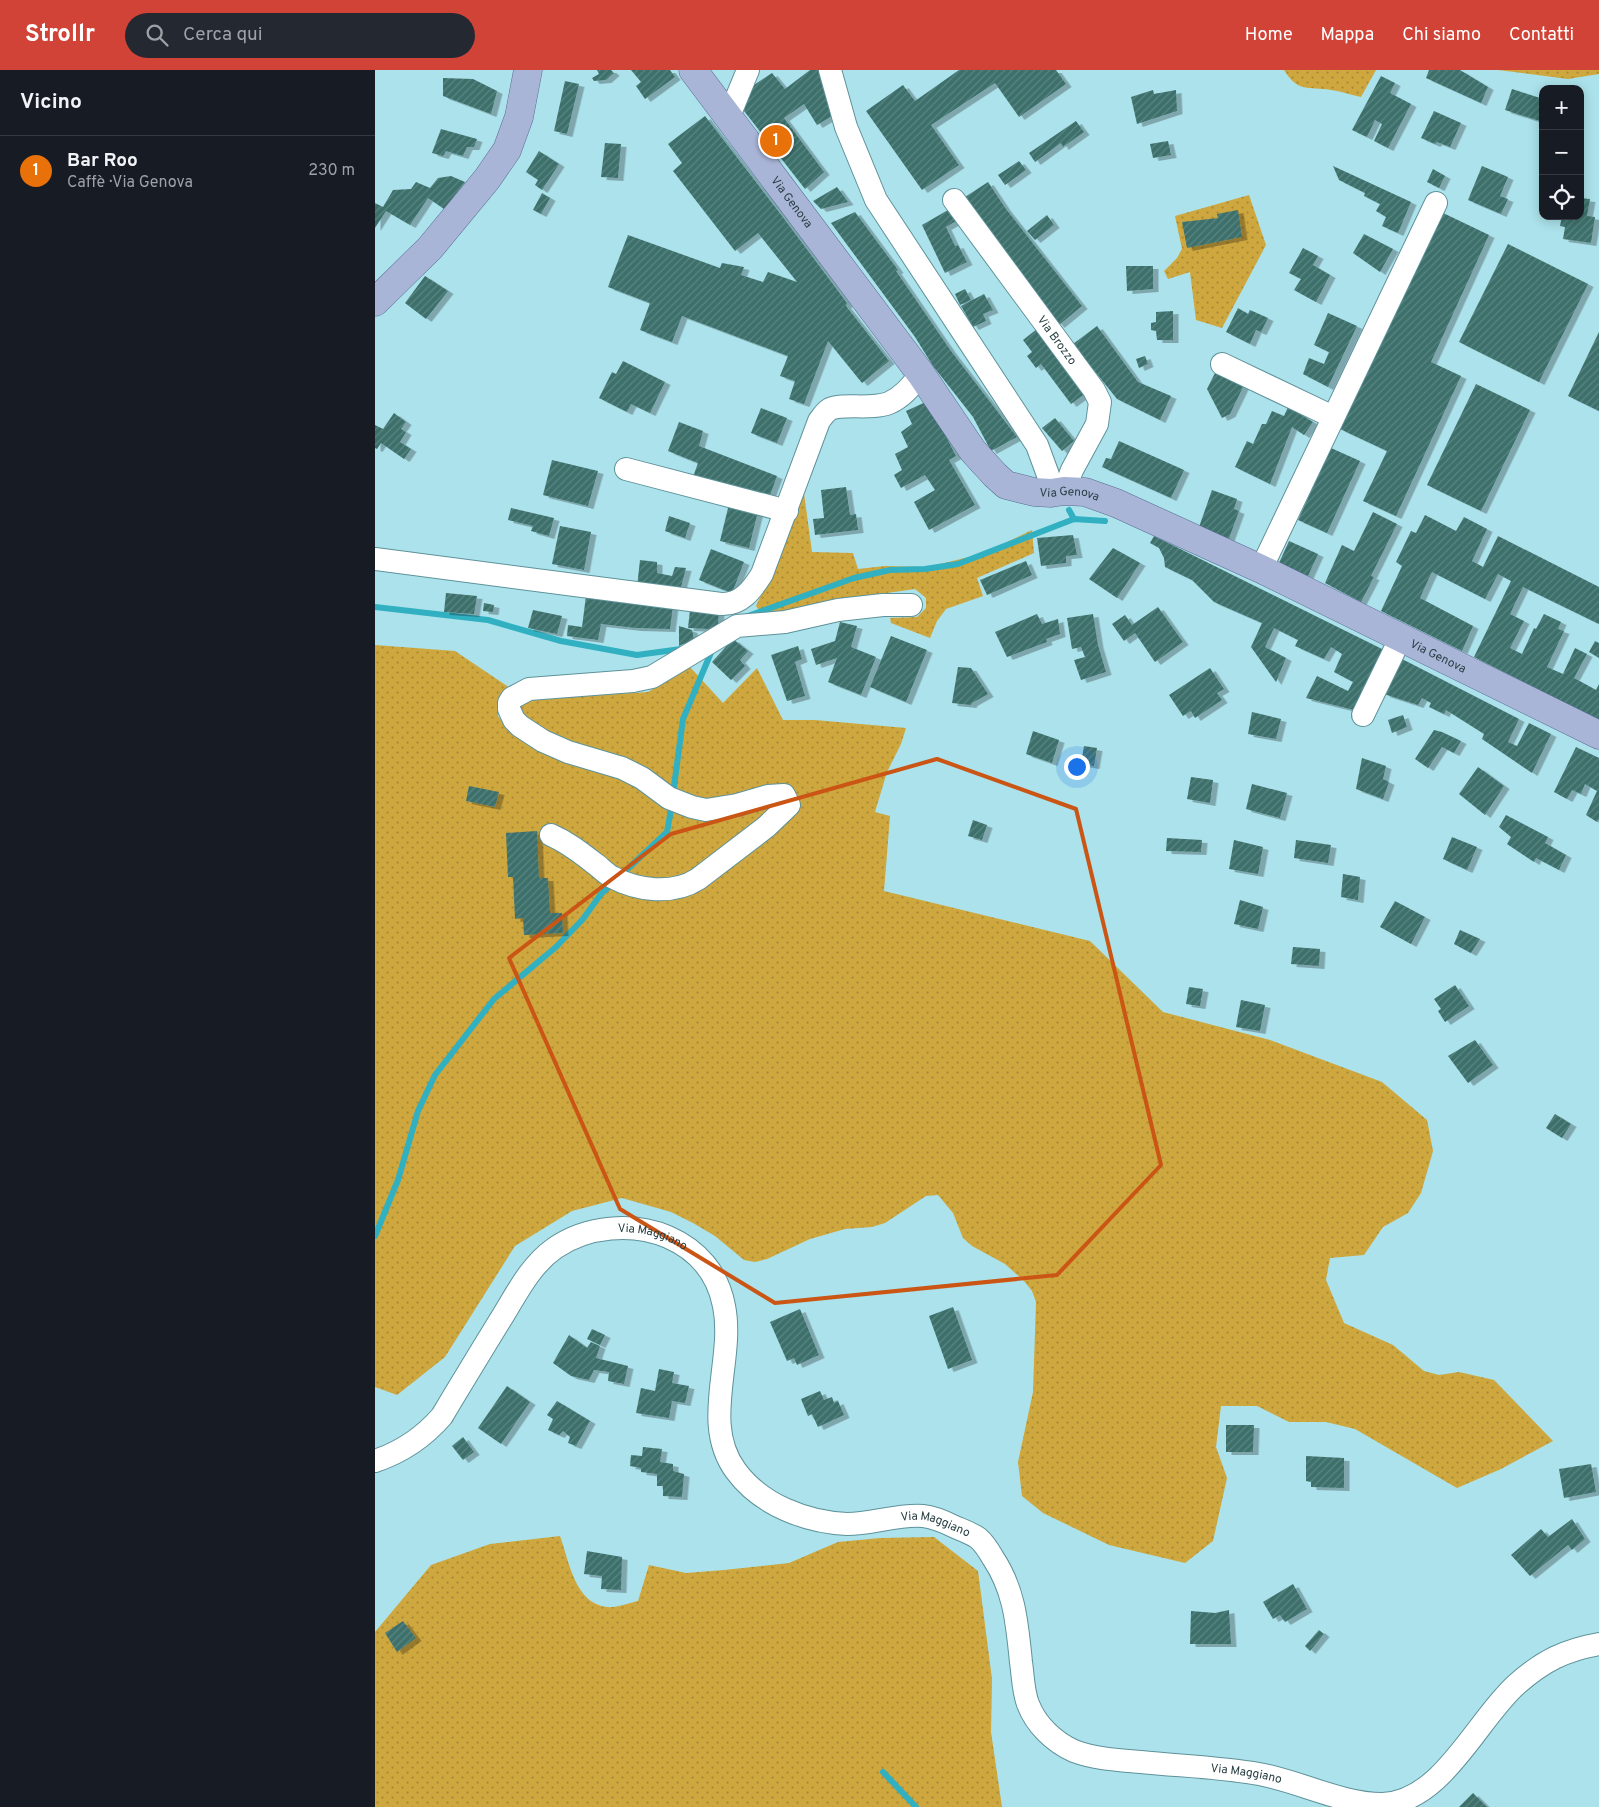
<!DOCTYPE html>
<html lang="it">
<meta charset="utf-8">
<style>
body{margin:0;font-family:Overpass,sans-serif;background:#242831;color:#f1f3f6}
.controls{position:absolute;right:15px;top:15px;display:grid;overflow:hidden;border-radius:10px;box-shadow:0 2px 12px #0003}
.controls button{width:45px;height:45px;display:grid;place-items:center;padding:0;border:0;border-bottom:1px solid #363941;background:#171b24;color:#f1f3f6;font:25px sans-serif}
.you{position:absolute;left:701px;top:696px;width:18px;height:18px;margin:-12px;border:4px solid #fff;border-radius:50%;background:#1a73e8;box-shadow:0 0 0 8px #1a73e833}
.badge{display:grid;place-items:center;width:32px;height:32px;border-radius:50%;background:#d14337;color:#fff;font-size:16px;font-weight:700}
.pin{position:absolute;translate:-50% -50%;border:2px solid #fff;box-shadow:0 1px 5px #0006}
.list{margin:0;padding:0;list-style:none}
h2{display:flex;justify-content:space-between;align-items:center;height:65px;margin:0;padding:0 20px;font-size:21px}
h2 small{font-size:16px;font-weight:400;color:#9ea1a6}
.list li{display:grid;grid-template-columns:32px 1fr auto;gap:15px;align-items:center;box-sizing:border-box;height:70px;padding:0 20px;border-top:1px solid #363941}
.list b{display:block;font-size:19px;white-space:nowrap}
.list p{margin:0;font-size:16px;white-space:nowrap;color:#9ea1a6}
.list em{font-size:16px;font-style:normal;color:#9ea1a6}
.icon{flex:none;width:28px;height:28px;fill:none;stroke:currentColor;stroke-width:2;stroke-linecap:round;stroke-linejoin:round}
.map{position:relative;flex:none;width:1224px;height:1737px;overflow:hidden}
header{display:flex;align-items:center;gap:30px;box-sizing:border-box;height:70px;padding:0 25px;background:#d14337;color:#fff}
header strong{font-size:24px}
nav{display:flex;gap:28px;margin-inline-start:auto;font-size:18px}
.search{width:350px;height:45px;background:#242831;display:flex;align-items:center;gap:12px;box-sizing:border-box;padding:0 18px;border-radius:28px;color:#9ea1a6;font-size:19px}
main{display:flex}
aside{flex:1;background:#171b24}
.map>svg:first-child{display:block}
.grass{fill:url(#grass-dots)}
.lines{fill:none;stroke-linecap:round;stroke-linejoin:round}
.stream{stroke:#31b0c2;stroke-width:6}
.building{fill:url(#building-hatch);filter:url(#shadow)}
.minor-casing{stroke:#5e929a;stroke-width:24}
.major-casing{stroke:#576c92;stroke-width:29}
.minor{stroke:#fff;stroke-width:22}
.major{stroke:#a9b5d7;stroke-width:28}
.marked{fill:none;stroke:#cb5514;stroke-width:4;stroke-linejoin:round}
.labels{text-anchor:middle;stroke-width:5;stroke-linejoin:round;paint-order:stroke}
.street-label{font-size:12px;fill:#283e42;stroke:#ace2eb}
</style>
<header>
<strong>Strollr</strong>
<div class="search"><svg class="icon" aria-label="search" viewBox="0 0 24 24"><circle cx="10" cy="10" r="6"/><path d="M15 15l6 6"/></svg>Cerca qui</div>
<nav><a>Home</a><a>Mappa</a><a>Chi siamo</a><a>Contatti</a></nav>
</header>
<main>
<aside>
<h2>Vicino<small></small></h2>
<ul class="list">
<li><span class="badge" style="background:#e8710a">1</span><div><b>Bar Roo</b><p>Caffè · Via Genova</p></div><em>230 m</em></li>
</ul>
</aside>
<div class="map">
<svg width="1224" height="1737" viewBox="0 0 1224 1737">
<defs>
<pattern id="grass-dots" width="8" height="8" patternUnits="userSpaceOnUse" patternTransform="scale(1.25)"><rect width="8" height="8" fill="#cea73e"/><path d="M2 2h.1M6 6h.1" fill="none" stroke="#a78936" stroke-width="1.8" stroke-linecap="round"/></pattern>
<pattern id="building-hatch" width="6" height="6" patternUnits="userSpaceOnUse" patternTransform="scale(1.25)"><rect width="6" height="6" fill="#3c706b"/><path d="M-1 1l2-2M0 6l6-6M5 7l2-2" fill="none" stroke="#5c8582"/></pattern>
<filter id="shadow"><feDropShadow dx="5.5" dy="3" stdDeviation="0" flood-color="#0004"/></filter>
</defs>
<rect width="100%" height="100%" fill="#ace2eb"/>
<g class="grass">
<path d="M909,0H1001L986,27C976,25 966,21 956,20C933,16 923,23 909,0Z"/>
<path d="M1123,0H1224V4L1193,9Z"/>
<path d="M874,125L891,175L847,258L821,250L815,202L793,209L789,201L802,188L807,179L800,146Z"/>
<path d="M428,416L437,482L478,483L483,499L510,496L553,497L610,483L657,460L659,483L602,508L608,526L571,539L562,551L555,568L516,553L515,548L542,547L551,538V528L540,519L456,531L406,542L386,543L381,536L392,512Z"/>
<path d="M0,575L80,581L135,618L124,630L123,646L136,663L154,676L173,685L276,703L241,684L206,676L156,655L144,641L147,633L164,629L273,622L315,597L348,633L382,598L408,650H440L531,658L526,674L512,702L500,742L515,746L509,821L715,871L788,942L895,970L1007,1012L1052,1050L1058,1081L1046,1123L1033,1143L1008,1157L989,1185L955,1188L951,1210L969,1253L1018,1275L1049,1301L1064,1305L1084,1302L1119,1310L1178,1371L1126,1399L1082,1418L980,1359L951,1352H914L882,1336H846L841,1377L852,1408L838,1471L810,1493L734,1475L668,1443L647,1426L643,1392L658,1322L661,1232L657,1221L649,1211L630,1194L597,1176L588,1168L578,1143L563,1125L551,1126L510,1153L497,1157L470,1159L435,1169L392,1189L380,1192L369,1190L340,1166L318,1153L296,1142L247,1128L197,1141L140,1176L70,1287L22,1325L0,1317Z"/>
<path d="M185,1466C194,1491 200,1534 232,1537C241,1538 254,1533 263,1531L274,1495L311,1503L349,1500L414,1493L463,1472L505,1468L559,1467L603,1501L617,1609L616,1662L627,1737H0V1562L56,1495L115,1474Z"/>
</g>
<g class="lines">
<g class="stream">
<path d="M694,440L699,449"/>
<path d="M0,537L113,550L186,571L262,585L306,579"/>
<path d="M373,546L479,508L515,500L550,499L583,494L699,449L730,451"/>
<path d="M298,724L308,649L338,578"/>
<path d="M245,806L292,762L297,734"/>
<path d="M0,1166L23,1110L43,1041L60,1005L119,929L181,877L208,849L226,824L238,813"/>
<path d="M508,1702L541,1737"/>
</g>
</g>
<g class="building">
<path d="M222,0H236L239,3L231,10L219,11L217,8L224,4Z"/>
<path d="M256,0H295L300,7L270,29L261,16L266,12Z"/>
<path d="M435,0H445L457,46L442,55L429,34L409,48L449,102L430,119L369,41L376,17L397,3L410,19Z"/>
<path d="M584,0H681L691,14L644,47L620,13L556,55L584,95L547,120L491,41L528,15L540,31Z"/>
<path d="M1054,0H1085L1113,17L1106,33L1051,8Z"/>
<path d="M1006,6L1020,13L1015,23L1036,34L1013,78L999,71L1007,54L1000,50L992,67L977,60Z"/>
<path d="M68,8L98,9L122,21L116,44L68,26Z"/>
<path d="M190,11L204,14L192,64L179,61Z"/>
<path d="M1137,19L1168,29V52L1130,40Z"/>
<path d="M778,20L779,24L801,20L802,41L762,54L756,27Z"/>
<path d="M1059,41L1086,53L1075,77L1062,72L1060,74L1046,68Z"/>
<path d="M330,46L407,146L472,233L471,236L514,291L487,313L453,271L429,334L414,329L420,311L405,306L413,286L307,246L297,272L265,260L275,233L233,217L253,165L345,198L347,193L369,197L366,205L388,212L393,202L422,212L383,163L360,181L298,101L307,93L293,74Z"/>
<path d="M701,51L709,62L688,77L686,73L660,92L654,83Z"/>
<path d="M66,59L102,69L99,77H92L88,86L71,81L68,86L57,83Z"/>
<path d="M793,71L796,85L778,88L775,74Z"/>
<path d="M230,73L246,74L243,108L226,107Z"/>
<path d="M164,81L184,94L167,120L160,115L163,110L151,102Z"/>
<path d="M644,91L651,100L630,115L623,105Z"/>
<path d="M958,96L1036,132L1023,163L1007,156L1011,147L1001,141L1005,134L989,126L990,123L964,110Z"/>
<path d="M1107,96L1133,107L1125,126L1133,129L1126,144L1093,130Z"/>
<path d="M1058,99L1070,106L1064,118L1052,112Z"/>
<path d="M76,106L90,112L69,139L53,128L35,155L11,141L0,158V133L8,137L18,120L36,119L41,112L55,118L63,108Z"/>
<path d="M613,112L631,139L707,236L684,255L587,129Z"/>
<path d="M462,117L473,132L446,139L438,131Z"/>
<path d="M167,123L175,128L166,144L158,140Z"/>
<path d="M1205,128L1215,129L1212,146L1220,147L1216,173L1188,169L1190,157L1185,156L1187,146H1205Z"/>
<path d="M580,136L588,147L571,157L580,176L583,175L592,192L570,203L547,155Z"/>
<path d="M863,140L867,167L812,178L807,152L843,148L842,144Z"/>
<path d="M480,142L523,200L521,201L576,281L642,367L616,381L598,347L558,296L540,267L456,153Z"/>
<path d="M1066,142L1114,165L1056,292L1086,306L1021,446L988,431L1012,381L965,359Z"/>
<path d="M672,145L679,155L660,170L652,161Z"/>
<path d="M989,164L1018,179L1005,202L978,183Z"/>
<path d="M1133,174L1213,214L1164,312L1084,272Z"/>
<path d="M928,178L943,186L938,195L955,205L941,232L919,220L926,209L914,203Z"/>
<path d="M751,196H778V219L752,221Z"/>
<path d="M50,206L73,221L51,249L30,233Z"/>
<path d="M590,219L596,230L585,235L580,224Z"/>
<path d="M609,224L618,240L608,244L611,251L598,257L586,236Z"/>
<path d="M863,238L873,244L875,240L893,248L886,262L881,260L875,274L851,262Z"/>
<path d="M798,241V270H782L781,261L776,260V253L781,252V242Z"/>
<path d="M953,243L982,256L953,317L928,304L934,288L949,294L954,282L939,275Z"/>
<path d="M722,256L763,312L796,326L785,350L742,329L698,274Z"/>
<path d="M662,259L711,323L696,334L666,294L661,298L652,286L657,282L648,270Z"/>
<path d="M1224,262V341L1193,326Z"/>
<path d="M770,286L773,294L764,298L761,289Z"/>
<path d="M248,291L290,312L275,343L256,334L252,342L224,328L237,302L241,304Z"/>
<path d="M841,301L869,315L855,344L847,348L832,319Z"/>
<path d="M1101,314L1155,340L1106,441L1052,415Z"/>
<path d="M553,331L581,386L574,390L600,435L554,460L539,432L560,420L550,405L526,418L519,405L527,400L520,384L533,377L526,362L537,354L531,341Z"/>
<path d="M913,337L938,352L929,365L917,357L895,414L860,397L872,371L878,374L887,354H891L897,341L909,346Z"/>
<path d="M386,338L412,348L402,373L376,363Z"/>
<path d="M19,343L31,352L26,359L31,362L25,372L36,379L29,389L6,373L2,379L0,378V355L8,359Z"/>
<path d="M680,348L699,371L687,381L667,358Z"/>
<path d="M304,352L328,361L324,376L402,406L393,431L318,407L323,393L293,381Z"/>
<path d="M744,371L809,400L796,428L727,397L731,388L736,389Z"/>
<path d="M956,378L985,391L952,463L923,450Z"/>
<path d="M177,390L223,401L213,436L168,425Z"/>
<path d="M471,417L475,445L481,444L483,460L440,465L438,449L449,448L446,420Z"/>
<path d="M837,420L862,429L859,439L864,441L852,474L823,460Z"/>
<path d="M354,434L383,441L374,478L345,471Z"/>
<path d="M136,438L179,448L174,466L156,461L158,456L133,450Z"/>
<path d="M998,442L1022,454L996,506L999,507L986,532L950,513L967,475L979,481Z"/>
<path d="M1050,445L1081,461L1089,447L1112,459L1097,491L1108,497L1123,466L1224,517V554L1148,517L1135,544L1149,551L1135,578L1147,584L1159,558L1161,559L1169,544L1186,552L1183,559L1189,561L1172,597L1188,604L1200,578L1212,584L1199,608L1221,620L1224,614V650L1099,587L1136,511L1123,504L1110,529L1057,502L1054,508L1045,528L1098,556L1087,581L1006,541L1027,496L1021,492L1036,461L1041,463Z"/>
<path d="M294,446L315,453L310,468L290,461Z"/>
<path d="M185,456L216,462L209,500L177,494Z"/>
<path d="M698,465L702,485L691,486V493L666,496L662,468Z"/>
<path d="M779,466L1009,580L979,640L931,628L942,606L973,621L978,612L959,602L967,584L956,577L949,589L920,576L923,570L899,558L890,577L911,588L901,612L876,577L887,553L839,532L817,510L790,497L789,488L784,478L775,473Z"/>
<path d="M914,471L943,484L933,506L904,493Z"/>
<path d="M738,478L765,493L742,528L714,509Z"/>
<path d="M336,479L369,492L357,523L324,510Z"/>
<path d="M265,490L282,492V503L297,506L300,497L311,498L305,521L262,517Z"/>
<path d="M651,491L657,505L612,525L605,510Z"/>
<path d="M71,523L102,526L99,544L69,542Z"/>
<path d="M211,526L298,536L295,559L261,558L226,554L223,570L192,566L193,555L207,557Z"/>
<path d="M109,533L119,535L118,542L108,541Z"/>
<path d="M783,537L808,572L780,592L760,563L749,571L737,554L750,545L757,555Z"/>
<path d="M158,540L187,546L182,564L153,558Z"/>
<path d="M315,540L344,541L343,555L334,559L313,558Z"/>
<path d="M662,544L667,554L683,549L685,564L671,569L672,572L632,587L620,562Z"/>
<path d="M718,544L723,575L731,602L706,610L699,590L710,587L706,577L697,579L692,548Z"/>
<path d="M465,552L482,556L476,577L501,587L486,625L453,612L462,588L441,595L436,579L460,571Z"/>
<path d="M304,556L317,560L319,569L304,576Z"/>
<path d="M516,566L552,580L531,632L495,617Z"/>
<path d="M358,569L373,581L365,590L370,596L356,610L337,592Z"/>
<path d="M1220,571L1224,573V588L1214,582Z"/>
<path d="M423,576L427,589L420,592L430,626L412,631L396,585Z"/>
<path d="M1027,589L1144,649L1133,672L1142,676L1154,653L1176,664L1157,703L1107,669L1109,664L1071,640L1069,644L1054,637L1056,633L1047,628L1043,635L1009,624Z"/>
<path d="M583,597L596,598L613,624L597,633L596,635L577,633Z"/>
<path d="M835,598L849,619L842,623L847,630L820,648L816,641L808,646L794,625Z"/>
<path d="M877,642L906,649L901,669L873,664Z"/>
<path d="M1028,645L1032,657L1017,663L1013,650Z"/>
<path d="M1059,660L1067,662L1086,671L1079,683L1067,677L1053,698L1040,689Z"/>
<path d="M658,661L684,670L677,693L651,684Z"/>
<path d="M709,676L722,678L719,696L706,694Z"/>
<path d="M1201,677L1224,688V749L1222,752L1211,745L1222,721L1210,714L1206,724L1197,720L1192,729L1179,722Z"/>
<path d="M987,688L1011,696L1008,709L1014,712L1008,729L981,719Z"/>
<path d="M1103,697L1129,716L1110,745L1084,724Z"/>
<path d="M816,707L838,710L835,733L812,729Z"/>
<path d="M877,714L912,723L905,748L871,739Z"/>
<path d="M94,716L124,722L120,737L91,731Z"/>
<path d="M1131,745L1173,767L1170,773L1191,785L1184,800L1161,788L1159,792L1132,774L1136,767L1124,757Z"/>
<path d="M598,750L612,755L607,770L593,766Z"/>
<path d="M162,761L164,808H173L175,843H187L188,863L149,865L148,848L140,849L138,807H133L131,763Z"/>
<path d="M1077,767L1102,777L1092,800L1068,789Z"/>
<path d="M792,768L827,770L826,782L791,781Z"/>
<path d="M859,770L888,777L883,804L854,799Z"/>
<path d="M921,770L956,775L953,793L919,788Z"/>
<path d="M968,804L985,807L983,830L966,827Z"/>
<path d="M865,830L888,837L883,859L859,854Z"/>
<path d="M1020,831L1050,847L1036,874L1005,857Z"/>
<path d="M1085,860L1105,869L1096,883L1079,874Z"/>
<path d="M918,877L945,879L944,896L916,894Z"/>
<path d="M1080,915L1094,936L1070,952L1063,941L1066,939L1059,929Z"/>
<path d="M814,917L828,919L825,936L811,934Z"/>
<path d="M866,930L890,935L885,961L861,957Z"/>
<path d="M1100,970L1118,995L1093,1013L1073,986Z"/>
<path d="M1180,1044L1196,1054L1187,1068L1171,1058Z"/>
<path d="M578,1237L597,1290L573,1299L554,1246Z"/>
<path d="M425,1239L444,1285L422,1295L419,1288L412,1291L395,1252Z"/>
<path d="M217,1259L230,1265L225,1275L212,1269Z"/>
<path d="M194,1265L212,1278L216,1272L225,1276L221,1288L253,1296L249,1314L233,1311L234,1302L219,1300L214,1310L196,1306L178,1293Z"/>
<path d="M284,1299L299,1302L297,1313L314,1316L310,1333L297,1331L294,1348L261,1343L266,1318L280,1321Z"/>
<path d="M132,1316L155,1332L126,1374L103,1358Z"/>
<path d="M445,1321L449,1330L457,1327L459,1333L463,1331L469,1345L443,1357L437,1344L433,1346L426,1329Z"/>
<path d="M182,1331L215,1351L201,1376L193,1373L195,1367L188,1361L184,1365L173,1360L178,1349L172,1345Z"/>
<path d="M851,1355H879L878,1382H851Z"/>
<path d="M88,1367L99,1382L88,1390L77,1376Z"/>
<path d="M268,1377L287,1379L285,1392L298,1394V1401L309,1404L307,1427L288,1426V1416H282V1404L266,1402V1398L255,1396L256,1385L267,1386Z"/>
<path d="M931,1386L969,1388V1418L936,1417V1412L931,1411Z"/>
<path d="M1216,1394L1221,1422L1189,1428L1184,1399Z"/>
<path d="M1197,1449L1210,1469L1197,1480L1193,1475L1155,1506L1136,1485L1166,1459L1173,1467Z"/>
<path d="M212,1481L247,1487L246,1520L226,1519L227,1506L209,1504Z"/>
<path d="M918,1514L932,1539L910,1552L905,1545L898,1549L888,1532Z"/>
<path d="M854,1540L856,1574H815L816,1541L840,1543Z"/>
<path d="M28,1551L41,1568L22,1582L10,1563Z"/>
<path d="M944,1560L949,1564L935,1581L930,1576Z"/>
<path d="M1098,1723L1112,1737H1084Z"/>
</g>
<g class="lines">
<defs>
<g id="minor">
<path d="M455,0L471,57L501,130L662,375L673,405L676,423"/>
<path d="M354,46L373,0"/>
<path id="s1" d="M579,130L719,320L725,332L722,354L697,400L689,421"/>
<path d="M847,294L958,347"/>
<path d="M251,399L412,441"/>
<path d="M0,489L346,534C366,535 377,520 387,504L444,351C447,347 450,342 455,339C468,333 497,340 514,333C528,327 537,315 546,304"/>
<path d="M886,499L1061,133"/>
<path d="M988,645L1026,567"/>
<path d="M176,765C192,772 205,782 219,793C225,797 231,804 237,807C263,821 298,825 323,809L391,757L414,735L409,725L393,726L362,735L331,740L317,737L294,728L267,708L247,698L193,682L168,671L145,656L139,650L134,639V633L137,628L154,619L258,611L277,607L362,556L410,552L463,540L508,535H536"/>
<path id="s2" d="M0,1391C27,1382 48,1368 67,1346C86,1314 105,1283 124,1252C140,1227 154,1196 180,1178C212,1156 258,1152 293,1167C323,1180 343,1204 349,1236C360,1290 325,1353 361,1401C386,1435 431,1452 472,1454C497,1454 523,1444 548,1446C559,1447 570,1452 580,1457C587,1460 596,1463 603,1468C609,1473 614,1481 618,1488C640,1521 642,1554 646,1592C648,1606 648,1621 653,1634C661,1655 679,1672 699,1681C720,1689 744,1690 766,1692C805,1696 845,1697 884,1704C923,1711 967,1734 1007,1734C1067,1733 1102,1649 1142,1614C1168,1591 1190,1580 1224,1574"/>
</g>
<g id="major">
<path id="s3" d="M318,0L546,304L598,381L620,405L631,415L659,422L676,423L689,421L710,422L741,433L886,499L1224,665"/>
<path d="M0,232L55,178L112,109L132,80L144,47L153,0"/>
</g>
</defs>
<use href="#minor" class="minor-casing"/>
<use href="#major" class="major-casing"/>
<use href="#minor" class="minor"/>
<use href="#major" class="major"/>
</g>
<path class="marked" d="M562,689L701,739L786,1095L682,1205L400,1233L245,1139L134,888L296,764Z"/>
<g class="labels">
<g class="street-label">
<text dy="4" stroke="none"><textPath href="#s3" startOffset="165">Via Genova</textPath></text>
<text dy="4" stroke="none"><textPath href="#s1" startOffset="174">Via Brozzo</textPath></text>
<text dy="4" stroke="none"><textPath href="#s3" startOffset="585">Via Genova</textPath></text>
<text dy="4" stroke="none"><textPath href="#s3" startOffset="990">Via Genova</textPath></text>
<text dy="4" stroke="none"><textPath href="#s2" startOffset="388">Via Maggiano</textPath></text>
<text dy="4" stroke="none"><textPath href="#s2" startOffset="882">Via Maggiano</textPath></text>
<text dy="4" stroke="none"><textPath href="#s2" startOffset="1346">Via Maggiano</textPath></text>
</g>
</g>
</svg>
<div class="controls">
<button>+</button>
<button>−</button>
<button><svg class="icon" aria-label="locate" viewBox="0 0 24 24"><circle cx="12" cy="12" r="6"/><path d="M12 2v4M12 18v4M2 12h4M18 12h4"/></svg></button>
</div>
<div class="you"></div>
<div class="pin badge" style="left:401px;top:71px;background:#e8710a">1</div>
</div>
</main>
